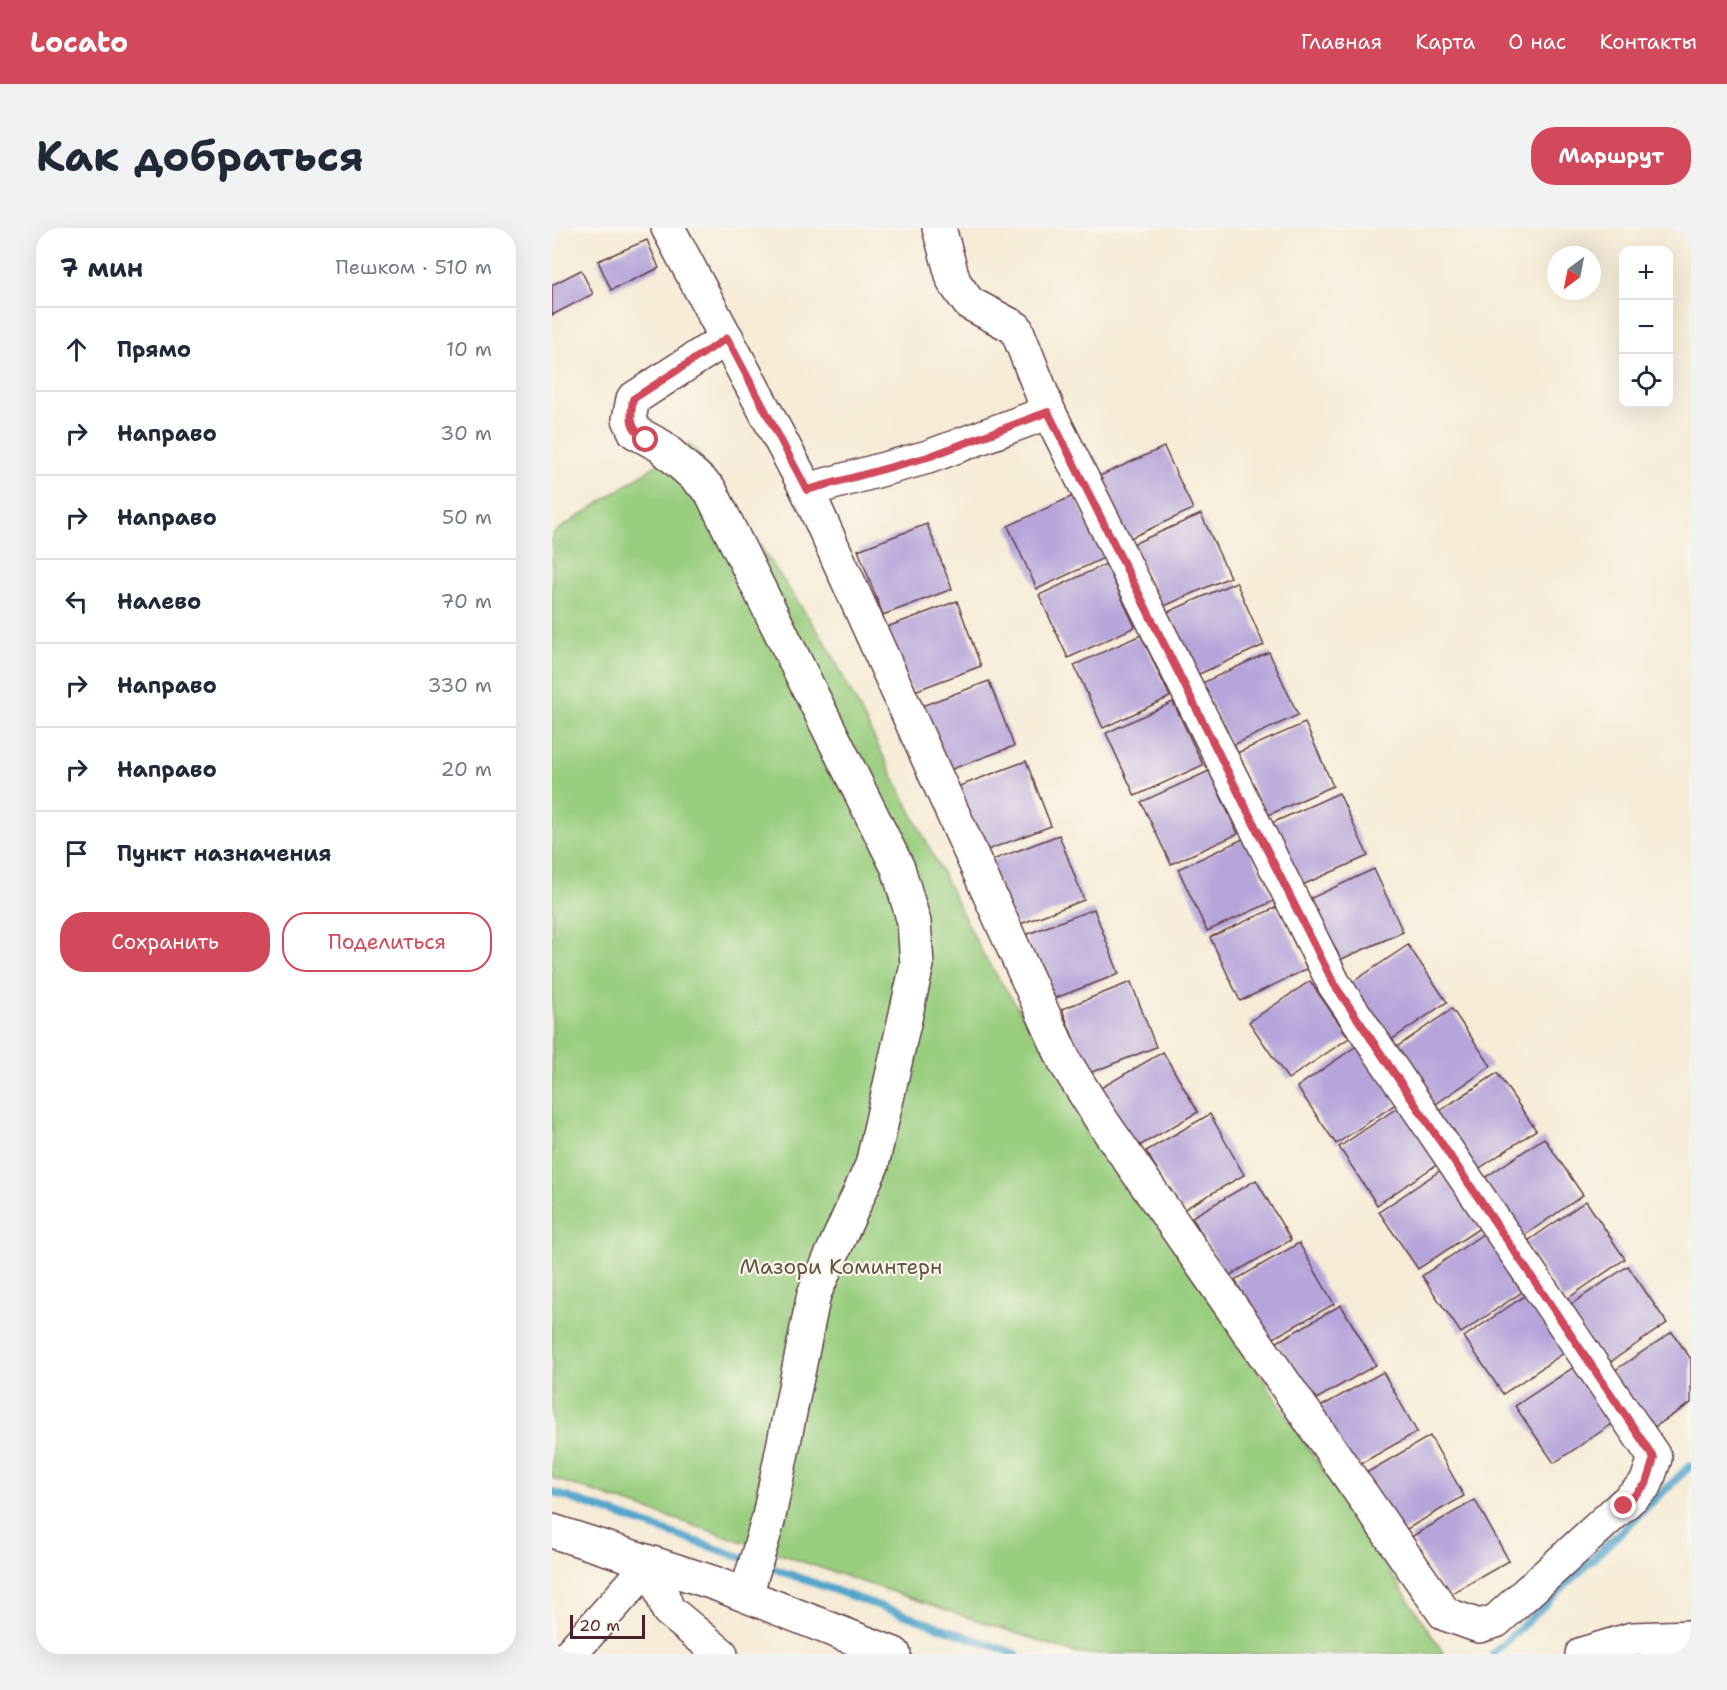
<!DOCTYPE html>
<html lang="ru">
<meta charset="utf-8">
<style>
body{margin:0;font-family:"Shantell Sans",sans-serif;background:#f2f2f3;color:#1f2937}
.controls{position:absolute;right:18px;top:18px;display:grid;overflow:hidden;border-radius:12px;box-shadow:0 6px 24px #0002}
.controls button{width:54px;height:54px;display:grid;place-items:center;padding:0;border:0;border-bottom:2px solid #e0e1e3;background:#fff;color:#1f2937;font:30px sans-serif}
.compass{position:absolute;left:995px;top:18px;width:54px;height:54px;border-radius:50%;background:#fff;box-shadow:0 6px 24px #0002;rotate:212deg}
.scale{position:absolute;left:18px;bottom:15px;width:75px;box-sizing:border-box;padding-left:6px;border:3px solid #4a1f2b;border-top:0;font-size:16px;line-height:21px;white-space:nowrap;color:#4a1f2b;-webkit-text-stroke:4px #fbf7ec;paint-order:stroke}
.stop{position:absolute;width:18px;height:18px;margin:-14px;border:4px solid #d1495b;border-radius:50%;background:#fff}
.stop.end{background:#d1495b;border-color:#fff;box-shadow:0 2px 6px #0008}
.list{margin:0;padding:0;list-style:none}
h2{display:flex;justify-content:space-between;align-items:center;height:78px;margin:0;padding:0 24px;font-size:26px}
h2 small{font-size:20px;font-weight:400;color:#747a83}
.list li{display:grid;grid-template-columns:39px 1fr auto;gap:18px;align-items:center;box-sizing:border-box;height:84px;padding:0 24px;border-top:2px solid #e0e1e3}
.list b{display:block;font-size:22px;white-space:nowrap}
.list em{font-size:20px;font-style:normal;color:#747a83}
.actions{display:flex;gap:12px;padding:18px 24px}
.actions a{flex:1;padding:14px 0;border:2px solid #d1495b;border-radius:24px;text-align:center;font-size:21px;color:#d1495b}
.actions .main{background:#d1495b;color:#fff}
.icon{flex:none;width:33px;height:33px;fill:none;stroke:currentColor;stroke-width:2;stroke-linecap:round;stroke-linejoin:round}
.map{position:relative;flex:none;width:1139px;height:1426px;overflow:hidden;border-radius:24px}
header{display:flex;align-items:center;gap:36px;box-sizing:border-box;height:84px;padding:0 30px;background:#d1495b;color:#fff}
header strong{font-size:28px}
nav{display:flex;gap:33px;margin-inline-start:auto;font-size:21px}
.intro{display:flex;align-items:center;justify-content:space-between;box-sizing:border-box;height:144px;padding:0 36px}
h1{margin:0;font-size:42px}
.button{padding:15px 27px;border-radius:24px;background:#d1495b;color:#fff;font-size:21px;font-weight:700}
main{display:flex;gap:36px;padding:0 36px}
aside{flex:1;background:#fff;border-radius:24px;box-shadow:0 6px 24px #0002}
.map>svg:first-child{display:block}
.green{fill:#99ce7f;stroke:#727655;stroke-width:1.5}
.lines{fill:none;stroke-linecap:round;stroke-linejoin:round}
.stream{stroke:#51a4cc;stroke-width:8}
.building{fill:#b6a5da}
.minor-casing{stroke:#643e45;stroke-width:36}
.minor{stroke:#fff;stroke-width:33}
.route{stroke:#d1495b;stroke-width:8}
.labels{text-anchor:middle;stroke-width:4.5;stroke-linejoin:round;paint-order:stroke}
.park-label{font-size:21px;fill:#625444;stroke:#fbf7ec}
</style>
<header>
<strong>Locato</strong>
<nav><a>Главная</a><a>Карта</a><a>О нас</a><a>Контакты</a></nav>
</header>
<div class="intro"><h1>Как добраться</h1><a class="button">Маршрут</a></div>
<main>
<aside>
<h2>7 мин<small>Пешком · 510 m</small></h2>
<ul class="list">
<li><svg class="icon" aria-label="ahead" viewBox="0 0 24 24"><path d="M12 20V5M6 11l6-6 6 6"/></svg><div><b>Прямо</b></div><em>10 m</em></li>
<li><svg class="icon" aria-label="right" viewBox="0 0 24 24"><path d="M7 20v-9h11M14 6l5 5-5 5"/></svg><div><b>Направо</b></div><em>30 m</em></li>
<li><svg class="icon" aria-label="right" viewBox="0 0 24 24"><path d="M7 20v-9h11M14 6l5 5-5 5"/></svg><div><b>Направо</b></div><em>50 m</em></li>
<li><svg class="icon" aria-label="left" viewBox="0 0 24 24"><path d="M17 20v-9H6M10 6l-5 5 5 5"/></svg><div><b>Налево</b></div><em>70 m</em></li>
<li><svg class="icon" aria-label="right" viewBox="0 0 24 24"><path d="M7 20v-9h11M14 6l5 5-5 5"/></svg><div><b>Направо</b></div><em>330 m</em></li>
<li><svg class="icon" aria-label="right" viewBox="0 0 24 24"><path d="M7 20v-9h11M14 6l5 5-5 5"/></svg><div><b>Направо</b></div><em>20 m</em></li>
<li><svg class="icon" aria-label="arrive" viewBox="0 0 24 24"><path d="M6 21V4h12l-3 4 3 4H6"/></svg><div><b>Пункт назначения</b></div></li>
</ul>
<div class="actions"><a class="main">Сохранить</a><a>Поделиться</a></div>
</aside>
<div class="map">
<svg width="1139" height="1426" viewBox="0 0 1139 1426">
<rect width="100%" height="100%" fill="#fbf7ec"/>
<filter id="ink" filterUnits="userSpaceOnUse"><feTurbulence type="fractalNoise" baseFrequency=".0167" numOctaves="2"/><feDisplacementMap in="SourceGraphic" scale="12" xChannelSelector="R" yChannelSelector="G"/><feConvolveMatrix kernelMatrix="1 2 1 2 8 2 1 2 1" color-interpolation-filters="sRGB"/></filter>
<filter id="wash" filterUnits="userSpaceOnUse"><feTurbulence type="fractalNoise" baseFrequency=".008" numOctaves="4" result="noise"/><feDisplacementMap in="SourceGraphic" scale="24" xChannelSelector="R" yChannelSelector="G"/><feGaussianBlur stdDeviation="1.35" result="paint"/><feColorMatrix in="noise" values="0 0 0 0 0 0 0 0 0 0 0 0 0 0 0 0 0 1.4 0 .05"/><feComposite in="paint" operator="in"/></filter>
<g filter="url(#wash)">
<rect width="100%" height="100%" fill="#f6ebd6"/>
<path class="green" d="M138,215L275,417L433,730L892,1426H526L0,1250V306Z"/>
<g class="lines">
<g class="stream">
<path d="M0,1264L197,1332"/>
<path d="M211,1337L464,1426"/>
<path d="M941,1426L1139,1237"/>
</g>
</g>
<g id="blocks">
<g class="building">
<path d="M95,12L107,40L59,62L46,33Z"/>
<path d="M29,42L41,66L0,87V57Z"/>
<path d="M612,219L641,281L574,312L545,249Z"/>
<path d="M523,267L552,330L485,361L456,298Z"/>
<path d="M649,286L678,349L610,379L581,316Z"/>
<path d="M375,296L400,361L331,387L306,322Z"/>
<path d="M554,336L583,399L516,430L487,367Z"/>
<path d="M684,354L712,417L645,447L616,384Z"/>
<path d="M405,373L429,438L360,464L335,399Z"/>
<path d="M589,407L618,469L551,500L522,437Z"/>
<path d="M717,424L746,487L679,518L650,455Z"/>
<path d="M437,453L462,518L392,544L367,479Z"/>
<path d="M621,474L651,537L583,568L554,505Z"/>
<path d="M753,495L781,558L714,588L685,525Z"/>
<path d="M474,533L499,598L430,624L405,559Z"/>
<path d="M657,543L686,606L619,636L589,574Z"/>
<path d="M787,565L816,628L748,658L720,595Z"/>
<path d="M507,607L532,672L463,698L438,633Z"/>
<path d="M693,610L722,673L655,703L626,641Z"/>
<path d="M822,641L851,704L783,734L755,672Z"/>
<path d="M725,679L755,741L688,773L658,709Z"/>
<path d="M542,681L567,746L498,772L473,707Z"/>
<path d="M856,717L895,774L833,816L795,758Z"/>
<path d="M758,753L797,810L736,851L697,794Z"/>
<path d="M579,754L604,819L535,846L510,781Z"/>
<path d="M900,781L939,838L878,880L839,823Z"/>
<path d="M806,817L845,875L784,916L745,859Z"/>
<path d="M611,824L646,884L582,921L547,861Z"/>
<path d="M945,845L984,902L922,944L883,886Z"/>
<path d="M848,878L887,935L825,977L787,919Z"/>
<path d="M658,886L692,947L629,983L594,923Z"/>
<path d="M992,910L1031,967L970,1009L931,951Z"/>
<path d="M889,942L928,1000L866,1041L827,984Z"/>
<path d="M704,952L739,1012L675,1049L640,989Z"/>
<path d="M1034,973L1073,1031L1012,1073L973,1015Z"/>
<path d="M931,1006L970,1064L909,1105L870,1048Z"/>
<path d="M747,1015L782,1076L718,1112L683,1052Z"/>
<path d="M1076,1038L1115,1095L1054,1137L1015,1079Z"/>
<path d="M974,1067L1012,1125L951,1166L912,1109Z"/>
<path d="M789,1077L824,1137L759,1174L725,1114Z"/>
<path d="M1120,1104L1139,1131V1175L1098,1202L1059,1145Z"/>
<path d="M1025,1137L1063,1194L1002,1235L963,1178Z"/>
<path d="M831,1144L865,1204L801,1240L766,1180Z"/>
<path d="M878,1208L912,1268L848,1305L814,1245Z"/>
<path d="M923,1272L957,1333L894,1369L859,1309Z"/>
</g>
</g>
</g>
<g filter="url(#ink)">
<use href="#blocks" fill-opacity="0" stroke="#643e45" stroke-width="1.5"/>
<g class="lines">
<defs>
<g id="minor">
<path d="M116,0L255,262L513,834L550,893L893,1386L927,1398L944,1393L1094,1256L1103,1230L782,756L497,184L464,100L417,75L402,54L387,0"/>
<path d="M175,110L81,171L77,191L83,204L109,218L158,262L346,640L362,694L365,737L320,937L262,1066L216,1293L194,1367"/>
<path d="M255,262L376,229L497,184"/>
<path d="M0,1303L162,1355L342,1426"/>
<path d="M99,1335L116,1382L169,1426"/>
<path d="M18,1426L99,1335"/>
<path d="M1030,1426L1080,1411L1139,1409"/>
</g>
</defs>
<use href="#minor" class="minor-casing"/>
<use href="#minor" class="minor"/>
</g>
</g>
<g class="lines" filter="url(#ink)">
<path class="route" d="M94,212C77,200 78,190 81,171L175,110L255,262L376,229L496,184L782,756L1102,1230L1094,1256L1072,1278"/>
</g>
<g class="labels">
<g class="park-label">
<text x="289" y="1046">Мазори Коминтерн</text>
</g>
</g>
</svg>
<div class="controls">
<button>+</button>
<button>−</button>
<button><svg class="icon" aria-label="locate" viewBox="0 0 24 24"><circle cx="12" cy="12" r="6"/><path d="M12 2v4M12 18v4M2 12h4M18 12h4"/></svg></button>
</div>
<svg class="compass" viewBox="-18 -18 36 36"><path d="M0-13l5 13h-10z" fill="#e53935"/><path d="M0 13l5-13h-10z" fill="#747a83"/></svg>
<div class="scale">20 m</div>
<div class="stop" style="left:94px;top:212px"></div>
<div class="stop end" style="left:1072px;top:1278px"></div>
</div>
</main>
